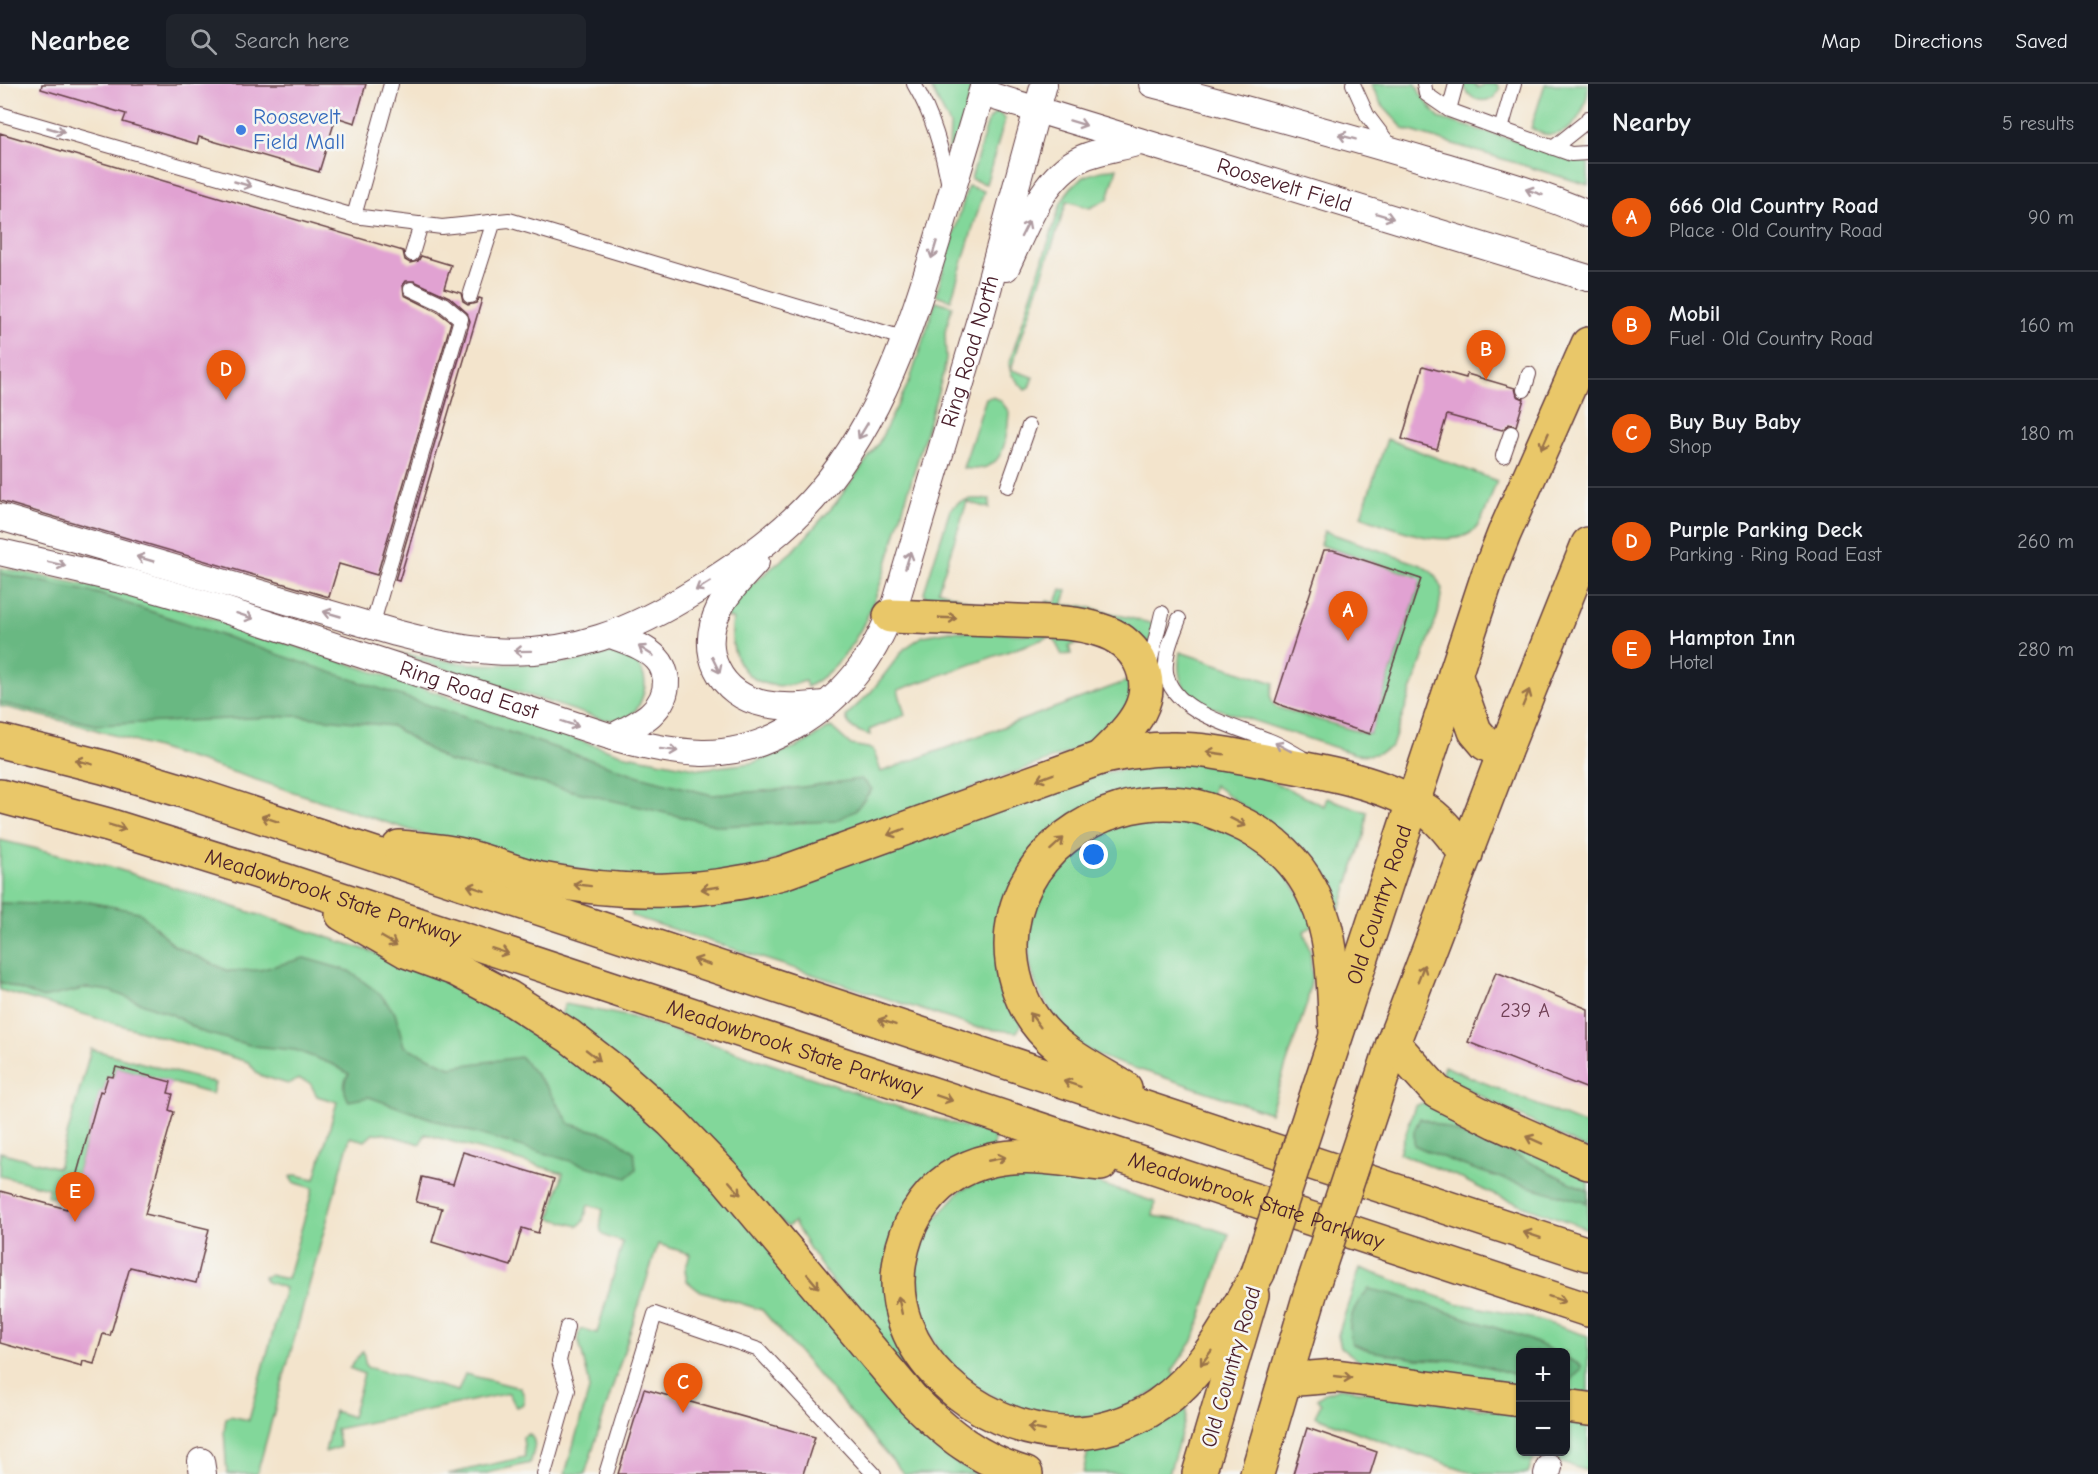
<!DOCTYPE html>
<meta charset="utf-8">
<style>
body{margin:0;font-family:"Comic Neue",sans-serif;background:#20242c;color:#f1f3f6}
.controls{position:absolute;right:18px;bottom:18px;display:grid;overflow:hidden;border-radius:9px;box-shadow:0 2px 4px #0004}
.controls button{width:54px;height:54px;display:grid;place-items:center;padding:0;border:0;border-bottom:2px solid #363941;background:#171b24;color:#f1f3f6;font:30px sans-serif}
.you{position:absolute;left:1094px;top:771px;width:21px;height:21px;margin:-15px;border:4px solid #fff;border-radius:50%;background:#1a73e8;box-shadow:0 0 0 9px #1a73e833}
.badge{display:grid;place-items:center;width:39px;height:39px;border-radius:50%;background:#ea580c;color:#fff;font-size:20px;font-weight:700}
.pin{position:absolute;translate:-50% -50px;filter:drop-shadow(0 2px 3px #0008)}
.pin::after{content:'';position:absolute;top:32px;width:21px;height:18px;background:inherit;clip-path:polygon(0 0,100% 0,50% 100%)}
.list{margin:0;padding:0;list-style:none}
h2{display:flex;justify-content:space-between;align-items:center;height:78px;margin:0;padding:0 24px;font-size:26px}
h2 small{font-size:20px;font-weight:400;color:#9ea1a6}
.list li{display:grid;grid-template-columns:39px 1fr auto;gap:18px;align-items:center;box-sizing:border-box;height:108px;padding:0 24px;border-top:2px solid #363941}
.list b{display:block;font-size:22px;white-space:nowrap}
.list p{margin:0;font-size:20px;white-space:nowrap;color:#9ea1a6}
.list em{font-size:20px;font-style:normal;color:#9ea1a6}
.icon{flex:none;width:33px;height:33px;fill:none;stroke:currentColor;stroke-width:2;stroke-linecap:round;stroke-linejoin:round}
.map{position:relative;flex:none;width:1588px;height:1390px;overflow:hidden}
header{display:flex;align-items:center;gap:36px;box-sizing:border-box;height:84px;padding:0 30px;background:#171b24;border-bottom:2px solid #363941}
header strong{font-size:28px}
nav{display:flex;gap:33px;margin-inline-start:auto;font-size:21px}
.search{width:420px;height:54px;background:#20242c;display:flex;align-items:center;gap:15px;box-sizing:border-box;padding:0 21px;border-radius:9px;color:#9ea1a6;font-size:22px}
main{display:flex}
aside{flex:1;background:#171b24}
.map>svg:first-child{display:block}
.green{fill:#82d79a;stroke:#667b62;stroke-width:1.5}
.forest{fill:#69b882;stroke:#5a6c56;stroke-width:1.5}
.building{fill:#e1a2d2}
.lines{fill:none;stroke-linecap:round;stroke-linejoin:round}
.lane-casing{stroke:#633d43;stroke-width:16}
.street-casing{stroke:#633d43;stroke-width:28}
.primary-casing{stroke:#633d43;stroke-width:36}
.highway-casing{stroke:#633d43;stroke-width:36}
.lane{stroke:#fff;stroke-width:14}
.street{stroke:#fff;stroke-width:26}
.primary{stroke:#e9c769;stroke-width:33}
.highway{stroke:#e9c769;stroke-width:33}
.primary-bridge-casing{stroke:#633d43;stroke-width:36;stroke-linecap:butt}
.primary-bridge{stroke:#e9c769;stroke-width:33}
.oneway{stroke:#ae9aa0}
.oneway2{stroke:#9a734a}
.shop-dot{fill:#3f7fe0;stroke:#f6f6f2;stroke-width:2}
.labels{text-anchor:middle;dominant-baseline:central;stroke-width:5;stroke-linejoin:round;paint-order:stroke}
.number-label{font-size:20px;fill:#704055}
.shop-label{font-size:22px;fill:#366cbe;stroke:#f6f6f2;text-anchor:start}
.street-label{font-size:22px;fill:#4a1f2b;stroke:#f6f6f2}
</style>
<header>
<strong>Nearbee</strong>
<div class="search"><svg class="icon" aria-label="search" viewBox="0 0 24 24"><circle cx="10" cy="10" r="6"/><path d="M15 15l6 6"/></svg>Search here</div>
<nav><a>Map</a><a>Directions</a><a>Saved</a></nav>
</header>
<main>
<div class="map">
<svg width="1588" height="1390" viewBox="0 0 1588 1390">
<rect width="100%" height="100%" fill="#f6f6f2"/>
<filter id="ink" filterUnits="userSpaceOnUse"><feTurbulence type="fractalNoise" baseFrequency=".0167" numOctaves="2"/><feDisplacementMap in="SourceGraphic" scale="12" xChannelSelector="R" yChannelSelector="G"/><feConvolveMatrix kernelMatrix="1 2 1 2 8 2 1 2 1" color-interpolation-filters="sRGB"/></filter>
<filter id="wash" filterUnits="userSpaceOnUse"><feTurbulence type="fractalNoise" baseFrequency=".008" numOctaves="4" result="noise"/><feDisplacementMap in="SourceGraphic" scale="24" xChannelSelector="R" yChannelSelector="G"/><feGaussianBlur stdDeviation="1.35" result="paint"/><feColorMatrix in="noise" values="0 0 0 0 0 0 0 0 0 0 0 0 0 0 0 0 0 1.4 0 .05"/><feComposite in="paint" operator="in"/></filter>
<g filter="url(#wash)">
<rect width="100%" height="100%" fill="#f3e4cc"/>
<path class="green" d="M929 0H973L948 90 950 41Z
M1371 0H1416L1421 11 1439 34 1579 75 1588 74V101L1404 45 1381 20Z
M1463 0H1475L1478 4 1485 0H1497L1500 5 1493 15C1478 19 1469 15 1463 0Z
M1545 0H1588C1588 24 1573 55 1544 50 1540 49 1535 46 1531 44Z
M995 29 1000 30 1005 35 986 100 971 95 988 37Z
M1117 84 1108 115 1090 124 1067 117 1012 282V286L1033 293 1029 304 1025 306 1011 290 1009 280 1061 119C1074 93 1090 88 1117 84Z
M968 102 984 107 951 216 936 211Z
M936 217 952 222 945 248 946 274 944 287C931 331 918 374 905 418 886 480 869 570 807 603L805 597C758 614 725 583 733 535L725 533 739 511 795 465 836 419 878 360 910 296Z
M992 313 1000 316 1009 328C1007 360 1003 391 963 384L986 314Z
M1387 355 1497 397C1491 411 1487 427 1479 440 1459 473 1388 442 1361 432Z
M971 415H990L989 424 967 418 938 506 980 521 927 518 924 508 950 426 959 418Z
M1324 447 1421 481 1434 490 1442 505 1438 530 1392 662C1379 671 1371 672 1355 670L1203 620C1181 606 1176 593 1180 568L1274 599C1271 609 1268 615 1276 623L1366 650H1370L1420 500 1416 492 1320 461Z
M0 484 115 507 214 535 621 670 700 685 752 679 799 662 831 643 851 661 873 665 881 688 1130 596 1138 599 1116 651 745 788 655 798 486 771 199 677 80 641 0 622Z
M1061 505 1067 507 1062 521 1083 522 1154 540 1148 569 1045 527 1047 517 1056 519Z
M950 547 1098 553 1101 561 1093 564 1090 555 1069 562 1071 570 1062 571 1052 552 898 606 905 631 869 646 870 651C859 648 849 645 846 633L848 630 871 608 904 565 923 552Z
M396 569C422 572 448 578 474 580 504 582 540 579 571 578 587 577 603 566 620 569 637 572 648 592 644 607 638 633 625 638 601 635Z
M1161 679H1205L1259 691 1324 722 1327 714 1367 728 1364 752 1338 830 1285 753 1214 701 1210 715 1158 709 1018 798 1024 936 1017 948 978 944 632 832 631 825 633 822 1109 688Z
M1175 730 1210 737 1277 775 1317 840 1304 847 1310 867 1312 892 1307 919 1270 1029C1232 1016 1193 1003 1154 990 1128 982 1100 975 1078 960 1063 949 1049 925 1040 909 1009 849 1043 778 1101 749 1125 737 1149 734 1175 730Z
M0 756 108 782 422 884 480 909 613 1000 751 1141 927 1353 960 1381 979 1390H904L762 1226 698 1206 687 1197 685 1186 690 1170 658 1160 585 1390H565L589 1306V1297L578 1253 580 1246 583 1245 597 1249 623 1158C596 1151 599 1150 603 1125L588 1121 584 1137 578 1142 550 1134 563 1089 425 1050 421 1060 382 1049 373 1050 365 1057 350 1053 257 1390H227L224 1347 226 1334 230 1332 249 1336 285 1204 267 1198 264 1193 269 1191 287 1195 313 1104 293 1098 290 1093 296 1091 315 1095 337 1018 317 1012 310 999 299 995 288 1000 259 991 248 978 0 906Z
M565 920 636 934 913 1028 994 1051V1067L895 1158 924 1293 917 1301C873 1249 827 1199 794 1138L787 1143 561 931Z
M91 965 215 999 212 1010 116 983 113 993 108 992 103 1008H100L69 1116 47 1112 48 1104 0 1092V1068L58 1084Z
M1444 982 1588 1042V1066L1441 992Z
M1422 1019 1440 1023 1588 1094V1145L1492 1110 1456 1092 1399 1069 1415 1022Z
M1052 1084 1155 1118 1153 1132 1193 1138 1229 1150 1193 1257 1172 1287 1178 1296 1102 1335 1024 1330 976 1303 942 1271 919 1230 914 1186 924 1147 961 1106 1000 1087Z
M1360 1184 1456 1219 1536 1235 1588 1252V1313L1566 1310V1268H1520V1304L1367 1283 1341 1263 1338 1251Z
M363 1267 366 1283 458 1307 465 1290 520 1304C524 1310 526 1314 522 1321L516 1323 509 1309 336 1345 340 1363 325 1368 334 1327 352 1333 364 1290 349 1284Z
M1340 1304 1520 1330V1368H1566V1336L1588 1339V1387L1535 1371 1528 1390H1477L1402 1365 1315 1332 1321 1320 1317 1315 1325 1309Z
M1187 1316 1186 1333 1169 1390 1083 1389 1088 1367 1068 1360Z
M529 1350C539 1358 533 1368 530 1379L483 1390H448L525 1373 523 1353Z"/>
<path class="forest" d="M0 489 96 509 639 692 712 711 788 705 861 695 872 705 855 727 835 737 720 742 447 677 392 642 297 632 96 641 0 619Z
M84 817 139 828 175 862 228 887 260 886 304 874 349 887 380 910 395 929 404 962 450 983 521 973 548 1005 570 1040 611 1051 634 1068 636 1085 627 1094 452 1042 369 1013 349 1017C344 1009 342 998 349 990L334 981 295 966 253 962 202 948 173 931 110 907 87 904 43 914 0 898V819L38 820Z
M1420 1034 1505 1066 1588 1107V1119C1529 1103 1470 1087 1414 1061V1047Z
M1369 1205 1392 1210 1521 1252 1555 1268H1520V1292L1468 1277 1417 1275 1371 1267 1352 1260C1346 1238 1353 1221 1369 1205Z
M1566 1274 1581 1281V1286L1568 1299 1566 1298Z"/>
<g id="blocks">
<path class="building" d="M42 0H366L355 39 336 33 319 88 199 53 197 60 123 38 126 30 41 5Z
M0 49 403 167 405 176 410 179 418 177 421 172 451 181 444 204 461 209 463 218 468 221 476 219 479 214 482 215 399 497 395 496 470 237 467 229 449 213 414 197H406L403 201 404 211 438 228 451 238 377 491 339 480 329 513 0 417Z
M1423 282 1466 294 1467 290 1515 304 1517 312 1524 315 1516 342 1509 340 1502 346 1447 331 1437 365 1402 355Z
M1324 466H1333L1421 495 1370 650 1283 622 1275 618Z
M1496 888 1588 925V1005L1468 958Z
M116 983 171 998 168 1009 173 1010 169 1026 174 1028 145 1130 209 1145 196 1199 130 1183 110 1252 103 1250 94 1280 83 1277 82 1282 0 1259V1107L67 1125 100 1007 103 1008 108 992 113 993Z
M463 1068 554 1095 538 1149 522 1144 511 1182 432 1158 442 1124 416 1118 422 1093 453 1100Z
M644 1305 815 1353 803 1390H618Z
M1307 1344 1377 1368 1370 1390H1293Z"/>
</g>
</g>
<g filter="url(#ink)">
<use href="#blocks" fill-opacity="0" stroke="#633d43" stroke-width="1.5"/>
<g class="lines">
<defs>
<path id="lane" d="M914 0C933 32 942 65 949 102
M1353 0 1367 31 1392 64
M1424 0 1426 10 1449 26 1501 45 1514 0
M1449 26 1456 0
M0 30 354 132 442 143 509 136 906 255
M1501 45 1571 70 1588 69
M1553 64 1587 37 1588 34
M354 132 391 0
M412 170 421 140
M470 212 494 137
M1524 306 1529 290
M1503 372 1511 349
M1008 402 1029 342
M1179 535C1173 551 1164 570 1166 588 1171 628 1237 643 1268 656 1280 660 1290 667 1301 673
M372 542 461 235 443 220 411 205
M1149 583 1162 529
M544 1390 568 1306 559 1277 567 1243
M606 1390 655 1230 759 1266 874 1390"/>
<g id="street">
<path d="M1152 0C1244 25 1337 49 1428 77 1482 93 1536 107 1588 130"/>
<path id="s1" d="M982 9 1588 194"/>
<path d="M1006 184C1024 147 1042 92 1082 74 1100 66 1121 64 1140 58"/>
<path d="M0 433 396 549C427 557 459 565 491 567 570 573 634 546 699 505 743 477 787 447 820 407 882 334 910 245 938 154 953 103 969 52 984 0"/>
<path id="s2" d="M0 468 130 498 219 524 612 653C641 661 671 668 702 669 764 670 826 631 862 582 876 563 886 540 896 518L980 235 1044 0"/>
<path d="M756 478C743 493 727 508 719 525 698 567 719 611 765 620 785 624 805 622 825 620"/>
<path d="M611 551C626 557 645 562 657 575 662 580 665 588 666 596 667 628 636 641 612 653"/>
<path d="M201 1377 203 1390"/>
<path d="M1547 1390 1549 1383"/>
</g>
<g id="primary">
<path d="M1455 590 1475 647 1486 660 1504 669"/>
<path id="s3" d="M1318 1007 1488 491 1504 450 1588 260"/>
<path d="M1372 1024 1393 959 1504 669 1588 460"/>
<path d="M1199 1390 1252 1211"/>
<path d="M1257 1390 1311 1207"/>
</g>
<g id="highway">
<path d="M890 532C933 534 976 535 1018 537 1046 538 1074 537 1100 546 1117 551 1130 561 1139 576 1161 618 1127 647 1100 674"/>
<path d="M0 657 103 683 193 710 1588 1170"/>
<path id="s4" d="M0 712 108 741 284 796 1588 1226"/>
<path d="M399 763C420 765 442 766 462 771 489 777 514 789 541 795 624 811 701 811 782 789L1100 674C1123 669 1146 665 1169 665 1202 664 1236 672 1269 678 1317 687 1380 697 1422 724 1441 735 1453 753 1466 770"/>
<path d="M342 830 406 867 455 885 508 913 569 952 619 991 672 1038 727 1095 913 1316C948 1351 978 1375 1026 1390"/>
<path d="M1393 959 1437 1008 1496 1038 1588 1079"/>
<path d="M1125 1004C1094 985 1057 968 1035 937 1019 915 1011 887 1011 861 1012 772 1097 711 1182 720 1204 722 1226 732 1246 742 1277 758 1302 783 1316 816 1335 857 1333 905 1336 949"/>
<path d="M1101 1080C1065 1076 1028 1068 992 1076 960 1083 934 1101 917 1129 908 1144 903 1159 900 1176 883 1269 977 1345 1063 1349 1095 1351 1132 1339 1158 1321 1205 1289 1230 1237 1258 1189"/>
<path d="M1285 1296 1336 1292 1520 1316"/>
<path d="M1566 1322 1588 1325"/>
</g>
</defs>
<use href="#lane" class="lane-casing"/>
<use href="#street" class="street-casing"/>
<use href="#primary" class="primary-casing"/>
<use href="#highway" class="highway-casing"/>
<use href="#lane" class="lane"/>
<use href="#street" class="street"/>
<use href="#primary" class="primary"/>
<use href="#highway" class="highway"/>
<defs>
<path id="primary-bridge" d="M1258 1189 1318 1007
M1311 1207 1372 1024"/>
</defs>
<use href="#primary-bridge" class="primary-bridge-casing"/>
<use href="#primary-bridge" class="primary-bridge"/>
</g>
<defs><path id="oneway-shaft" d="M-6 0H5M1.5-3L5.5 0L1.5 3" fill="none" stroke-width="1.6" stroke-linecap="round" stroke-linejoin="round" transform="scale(1.5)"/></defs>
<g class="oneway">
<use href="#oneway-shaft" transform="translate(1078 39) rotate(17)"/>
<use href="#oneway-shaft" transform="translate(56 46) rotate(16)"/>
<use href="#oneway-shaft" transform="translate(1347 53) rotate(-165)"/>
<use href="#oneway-shaft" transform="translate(243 100) rotate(16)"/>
<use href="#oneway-shaft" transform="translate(1534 108) rotate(-161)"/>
<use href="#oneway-shaft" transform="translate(1385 132) rotate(17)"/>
<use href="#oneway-shaft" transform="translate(1025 145) rotate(-63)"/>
<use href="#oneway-shaft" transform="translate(934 166) rotate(107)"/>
<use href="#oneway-shaft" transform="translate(863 347) rotate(121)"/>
<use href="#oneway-shaft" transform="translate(145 475) rotate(-164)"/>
<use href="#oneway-shaft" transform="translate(908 476) rotate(-73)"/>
<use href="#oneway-shaft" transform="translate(57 480) rotate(13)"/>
<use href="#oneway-shaft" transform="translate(703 502) rotate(148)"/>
<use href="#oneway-shaft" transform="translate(332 530) rotate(-164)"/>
<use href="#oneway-shaft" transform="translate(245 532) rotate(18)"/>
<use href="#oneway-shaft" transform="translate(523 567) rotate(179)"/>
<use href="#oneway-shaft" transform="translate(646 567) rotate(-147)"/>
<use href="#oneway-shaft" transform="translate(716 581) rotate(64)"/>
<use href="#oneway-shaft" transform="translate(570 640) rotate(18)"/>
<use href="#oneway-shaft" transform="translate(1283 663) rotate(-152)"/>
<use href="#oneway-shaft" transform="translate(669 666) rotate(7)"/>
</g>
<g class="oneway2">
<use href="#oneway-shaft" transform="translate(1545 357) rotate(114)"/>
<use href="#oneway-shaft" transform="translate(948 534) rotate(2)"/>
<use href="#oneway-shaft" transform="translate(1526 614) rotate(-68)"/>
<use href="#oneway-shaft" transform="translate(1215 669) rotate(-172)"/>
<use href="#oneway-shaft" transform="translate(84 678) rotate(-165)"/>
<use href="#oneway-shaft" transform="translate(1045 693) rotate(160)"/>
<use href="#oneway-shaft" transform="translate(270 735) rotate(-162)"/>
<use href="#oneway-shaft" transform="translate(1238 738) rotate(27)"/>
<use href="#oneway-shaft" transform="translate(117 743) rotate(17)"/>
<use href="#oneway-shaft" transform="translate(896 748) rotate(160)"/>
<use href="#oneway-shaft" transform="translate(1057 760) rotate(-42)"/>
<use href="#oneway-shaft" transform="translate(582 801) rotate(-173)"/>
<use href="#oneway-shaft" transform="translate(476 804) rotate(-162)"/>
<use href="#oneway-shaft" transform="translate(710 804) rotate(172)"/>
<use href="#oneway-shaft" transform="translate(389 857) rotate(30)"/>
<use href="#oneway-shaft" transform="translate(500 867) rotate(18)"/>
<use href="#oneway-shaft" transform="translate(702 878) rotate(-162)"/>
<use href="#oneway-shaft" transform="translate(1421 889) rotate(-69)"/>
<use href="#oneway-shaft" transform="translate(1035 936) rotate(-127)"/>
<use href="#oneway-shaft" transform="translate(887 938) rotate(-161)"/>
<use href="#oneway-shaft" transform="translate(593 971) rotate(38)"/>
<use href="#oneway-shaft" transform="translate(1072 1000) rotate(-162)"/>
<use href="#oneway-shaft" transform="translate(944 1014) rotate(18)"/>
<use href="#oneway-shaft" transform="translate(1534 1056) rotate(-156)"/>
<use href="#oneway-shaft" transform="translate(997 1075) rotate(-11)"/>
<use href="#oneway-shaft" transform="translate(735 1104) rotate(49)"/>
<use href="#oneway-shaft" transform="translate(1532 1151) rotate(-162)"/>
<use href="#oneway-shaft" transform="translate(813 1197) rotate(50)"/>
<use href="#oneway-shaft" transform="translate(1557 1215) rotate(18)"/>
<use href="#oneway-shaft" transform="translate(900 1221) rotate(-102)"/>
<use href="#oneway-shaft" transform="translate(1206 1274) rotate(127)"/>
<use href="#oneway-shaft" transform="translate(1343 1293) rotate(6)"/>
<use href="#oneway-shaft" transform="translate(1036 1345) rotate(-169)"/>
</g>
</g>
<circle class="shop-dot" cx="241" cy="46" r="6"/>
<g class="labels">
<g class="number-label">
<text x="1525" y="926">239 A</text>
</g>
<g class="shop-label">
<text x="253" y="33">Roosevelt<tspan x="253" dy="25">Field Mall</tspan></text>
</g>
<g class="street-label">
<text stroke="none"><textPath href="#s1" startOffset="316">Roosevelt Field</textPath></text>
<text stroke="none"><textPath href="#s2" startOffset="1254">Ring Road North</textPath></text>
<text stroke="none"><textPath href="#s2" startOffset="489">Ring Road East</textPath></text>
<text stroke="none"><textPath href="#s4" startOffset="348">Meadowbrook State Parkway</textPath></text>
<text stroke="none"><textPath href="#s3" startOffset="196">Old Country Road</textPath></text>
<text stroke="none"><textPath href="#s4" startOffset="834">Meadowbrook State Parkway</textPath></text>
<text stroke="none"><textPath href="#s4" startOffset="1320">Meadowbrook State Parkway</textPath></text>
<text transform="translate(1231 1283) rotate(-74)">Old Country Road</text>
</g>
</g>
</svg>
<div class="controls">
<button>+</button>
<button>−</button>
</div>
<div class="you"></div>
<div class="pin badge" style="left:1348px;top:557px">A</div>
<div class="pin badge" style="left:1486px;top:296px">B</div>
<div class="pin badge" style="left:683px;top:1329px">C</div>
<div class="pin badge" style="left:226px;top:316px">D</div>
<div class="pin badge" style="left:75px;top:1138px">E</div>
</div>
<aside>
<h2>Nearby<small>5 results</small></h2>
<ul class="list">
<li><span class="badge">A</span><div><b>666 Old Country Road</b><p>Place · Old Country Road</p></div><em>90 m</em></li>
<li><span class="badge">B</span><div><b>Mobil</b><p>Fuel · Old Country Road</p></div><em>160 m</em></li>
<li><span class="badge">C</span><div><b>Buy Buy Baby</b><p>Shop</p></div><em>180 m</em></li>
<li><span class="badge">D</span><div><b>Purple Parking Deck</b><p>Parking · Ring Road East</p></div><em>260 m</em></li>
<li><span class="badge">E</span><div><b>Hampton Inn</b><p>Hotel</p></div><em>280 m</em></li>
</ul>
</aside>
</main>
